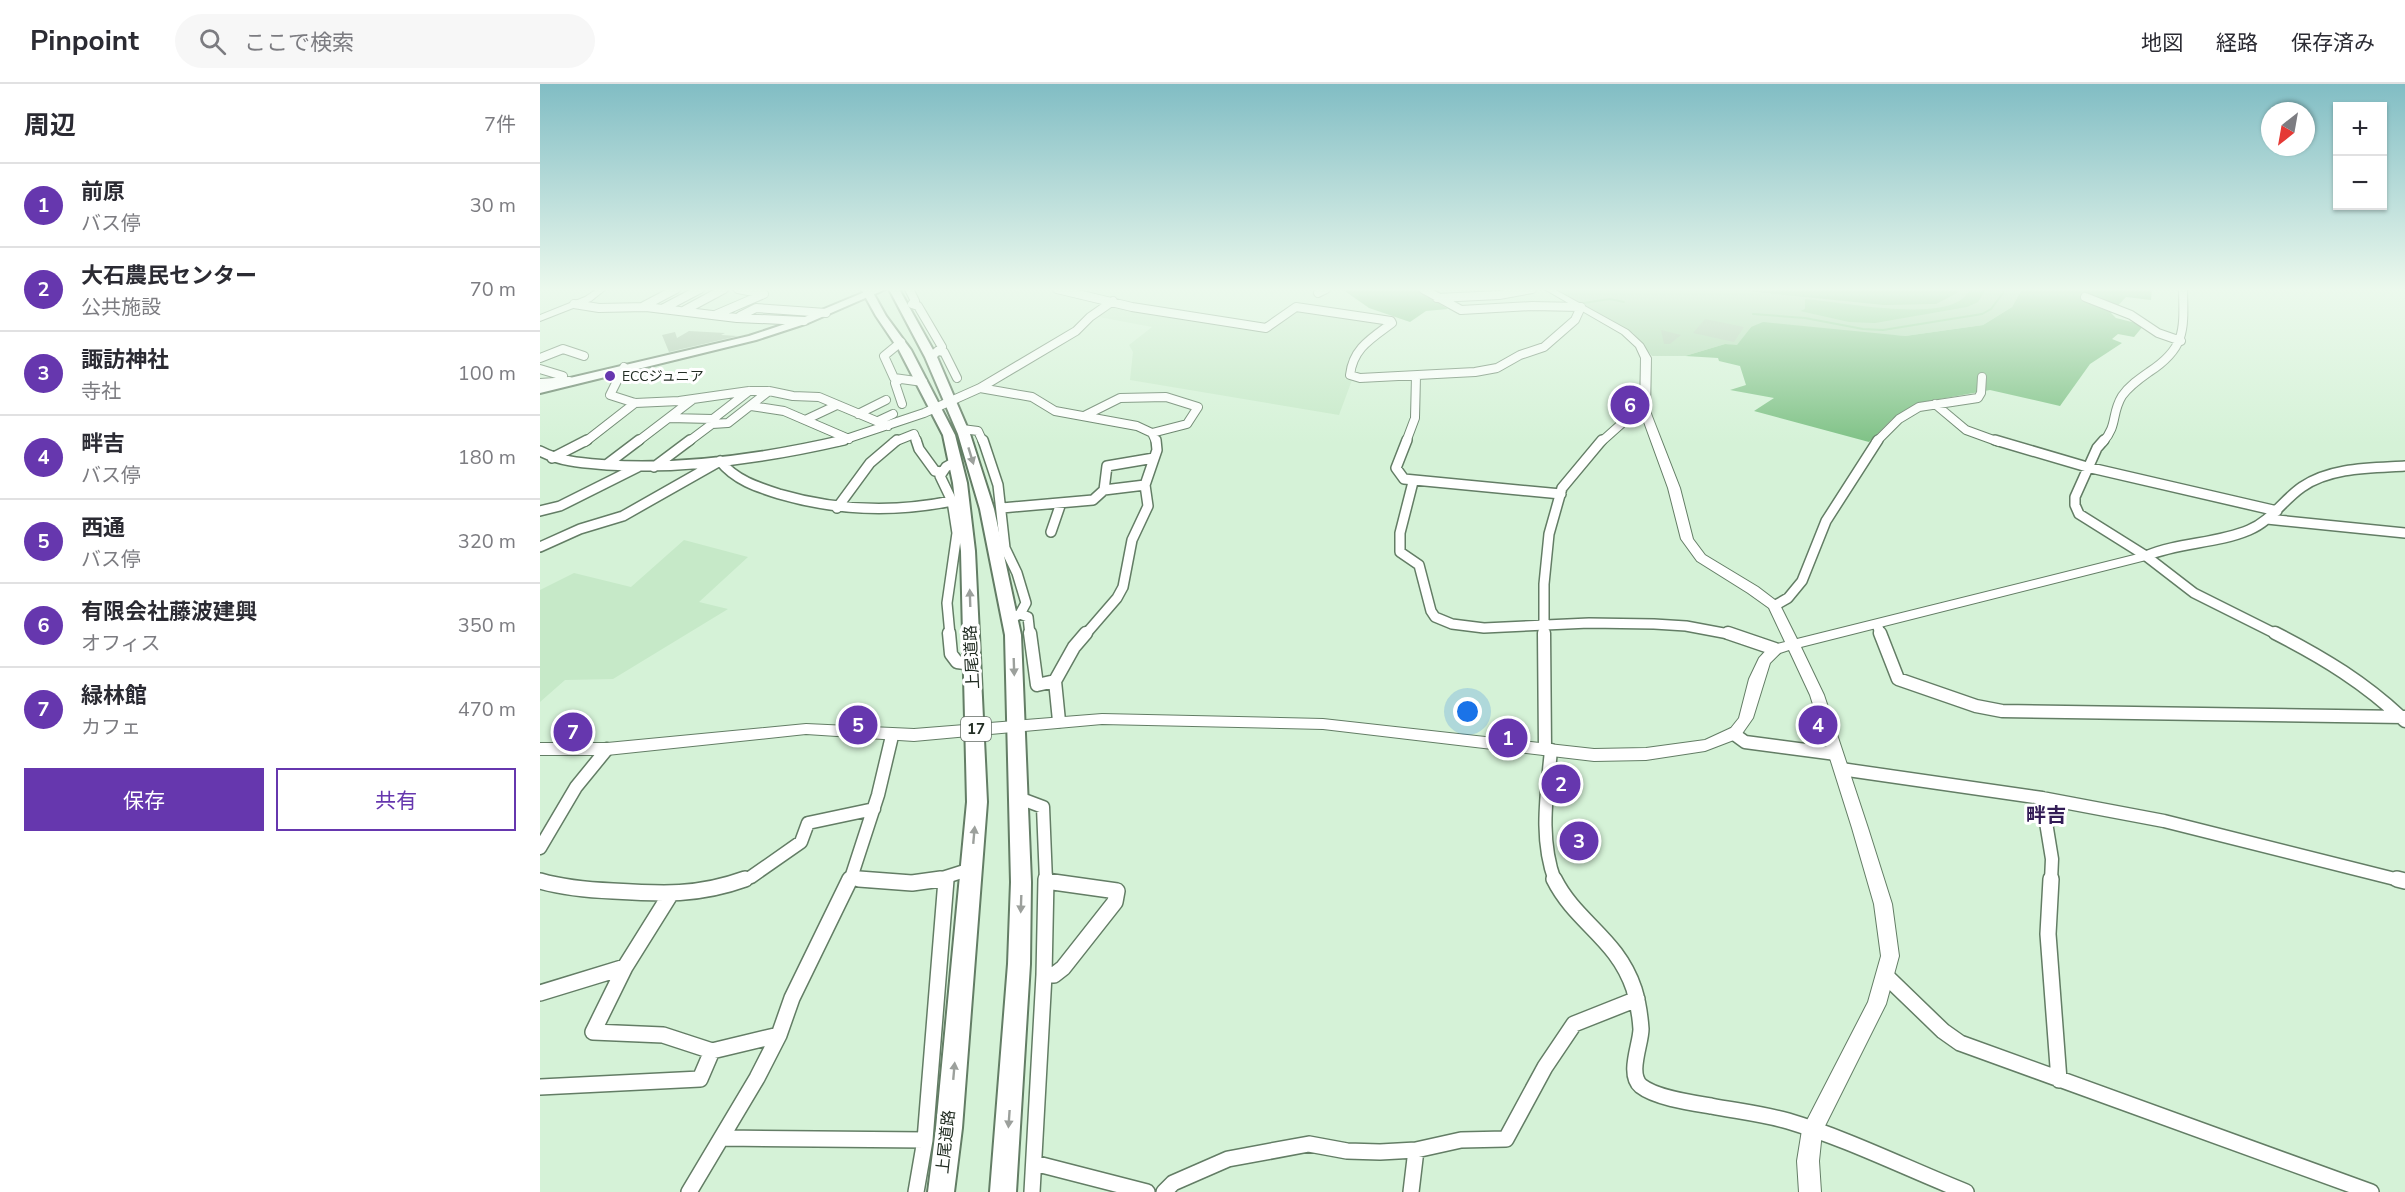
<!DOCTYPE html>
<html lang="ja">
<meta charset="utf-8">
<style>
body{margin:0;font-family:"Nunito Sans","Noto Sans JP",sans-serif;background:#f7f7f7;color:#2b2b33}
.controls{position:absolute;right:18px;top:18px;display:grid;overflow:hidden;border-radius:0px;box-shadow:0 2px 4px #0004}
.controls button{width:54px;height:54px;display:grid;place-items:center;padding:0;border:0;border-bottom:2px solid #e1e1e2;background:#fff;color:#2b2b33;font:30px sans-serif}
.compass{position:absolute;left:1721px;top:18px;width:54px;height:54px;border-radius:50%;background:#fff;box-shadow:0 2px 4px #0004;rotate:211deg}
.you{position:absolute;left:928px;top:628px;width:21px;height:21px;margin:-15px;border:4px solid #fff;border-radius:50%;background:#1a73e8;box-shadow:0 0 0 9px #1a73e833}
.badge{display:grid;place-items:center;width:39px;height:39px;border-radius:50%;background:#6637ae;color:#fff;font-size:20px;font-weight:700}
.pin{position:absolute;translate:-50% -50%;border:3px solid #fff;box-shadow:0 2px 6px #0006}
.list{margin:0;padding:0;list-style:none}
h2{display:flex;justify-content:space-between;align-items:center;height:78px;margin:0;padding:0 24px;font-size:26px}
h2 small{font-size:20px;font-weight:400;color:#7c7c81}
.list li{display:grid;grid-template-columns:39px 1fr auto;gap:18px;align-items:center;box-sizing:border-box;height:84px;padding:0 24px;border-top:2px solid #e1e1e2}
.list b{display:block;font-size:22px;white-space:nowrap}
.list p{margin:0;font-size:20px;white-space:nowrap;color:#7c7c81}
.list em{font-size:20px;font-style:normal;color:#7c7c81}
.actions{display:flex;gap:12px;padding:18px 24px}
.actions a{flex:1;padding:14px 0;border:2px solid #6637ae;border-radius:0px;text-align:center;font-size:21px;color:#6637ae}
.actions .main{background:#6637ae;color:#fff}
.icon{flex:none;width:33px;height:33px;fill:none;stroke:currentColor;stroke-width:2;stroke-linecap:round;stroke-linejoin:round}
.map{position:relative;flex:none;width:1865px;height:1108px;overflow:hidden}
header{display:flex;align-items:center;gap:36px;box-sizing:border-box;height:84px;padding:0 30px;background:#fff;border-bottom:2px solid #e1e1e2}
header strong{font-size:28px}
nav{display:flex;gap:33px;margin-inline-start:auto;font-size:21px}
.search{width:420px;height:54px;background:#f7f7f7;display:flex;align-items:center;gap:15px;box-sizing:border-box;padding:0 21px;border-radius:33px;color:#7c7c81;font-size:22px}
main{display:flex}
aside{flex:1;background:#fff}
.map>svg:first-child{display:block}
.built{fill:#c6e9c8}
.green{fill:#aad5ad}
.forest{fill:#7ec185}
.water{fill:#86ca8d}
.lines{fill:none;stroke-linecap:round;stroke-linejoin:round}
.stream{stroke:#86ca8d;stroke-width:2}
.building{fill:#aac5ab}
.minor-far3-casing{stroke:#637d65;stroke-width:10}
.minor-far2-casing{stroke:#637d65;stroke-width:12}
.minor-far1-casing{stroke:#637d65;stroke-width:15}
.minor-casing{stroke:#637d65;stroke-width:18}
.tertiary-casing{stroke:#637d65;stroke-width:2}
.primary-casing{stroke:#637d65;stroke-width:4}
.trunk-casing{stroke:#637d65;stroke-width:4}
.minor-far3{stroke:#fff;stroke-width:8}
.minor-far2{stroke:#fff;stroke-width:9}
.minor-far1{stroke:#fff;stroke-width:12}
.minor{stroke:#fff;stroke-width:15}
.tertiary{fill:#fff;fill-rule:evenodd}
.primary{fill:#fff;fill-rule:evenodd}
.trunk{fill:#fff;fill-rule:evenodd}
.oneway{fill:#9ca09c}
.poi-dot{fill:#6637ae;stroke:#fff;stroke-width:2}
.labels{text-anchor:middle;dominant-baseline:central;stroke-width:6;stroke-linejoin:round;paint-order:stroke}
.far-poi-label{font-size:14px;fill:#222d23;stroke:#fff;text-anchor:start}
.shield{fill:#fff;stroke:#646c65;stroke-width:1.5}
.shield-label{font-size:15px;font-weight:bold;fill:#222d23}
.street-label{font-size:16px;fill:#222d23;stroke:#fff}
.quarter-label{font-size:20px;font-weight:bold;fill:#321c56;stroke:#fff}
</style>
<header>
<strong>Pinpoint</strong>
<div class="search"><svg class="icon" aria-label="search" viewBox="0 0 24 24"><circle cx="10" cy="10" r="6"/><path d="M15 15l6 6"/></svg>ここで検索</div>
<nav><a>地図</a><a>経路</a><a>保存済み</a></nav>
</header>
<main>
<aside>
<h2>周辺<small>7件</small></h2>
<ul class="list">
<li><span class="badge">1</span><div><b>前原</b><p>バス停</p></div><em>30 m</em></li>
<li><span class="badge">2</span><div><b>大石農民センター</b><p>公共施設</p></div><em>70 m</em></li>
<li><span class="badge">3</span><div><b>諏訪神社</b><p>寺社</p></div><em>100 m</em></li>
<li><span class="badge">4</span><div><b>畔吉</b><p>バス停</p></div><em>180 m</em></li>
<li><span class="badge">5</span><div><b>西通</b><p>バス停</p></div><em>320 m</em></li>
<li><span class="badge">6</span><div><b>有限会社藤波建興</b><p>オフィス</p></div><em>350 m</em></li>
<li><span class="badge">7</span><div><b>緑林館</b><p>カフェ</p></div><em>470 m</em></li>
</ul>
<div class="actions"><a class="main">保存</a><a>共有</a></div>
</aside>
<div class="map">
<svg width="1865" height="1108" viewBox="0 0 1865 1108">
<rect width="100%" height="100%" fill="#d5f2d7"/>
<path class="built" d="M571 220 728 246 753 226 846 240 818 261 808 276 805 295 812 296 799 331 590 296 593 268 589 261 612 243 554 232Z
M144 456 208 473 159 518 188 525 73 595 25 596 0 618V506L34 489 91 503Z"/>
<path class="green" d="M1013 205H1482L1472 223 1443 241 1365 252 1211 243 1197 262 1185 260 1145 272H1112L1093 249Z"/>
<path class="forest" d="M802 205H875L908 225 886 227 870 238 829 224Z
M1185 205H1419L1417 209 1396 220 1344 221Z
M1482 205H1612L1611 216 1586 213 1571 229 1576 234 1604 241 1594 253 1578 250 1572 255 1582 259 1550 280 1520 322 1450 306 1378 319 1352 335 1329 358 1214 327 1234 314 1190 306 1206 301 1200 282 1179 277 1178 274 1145 272 1185 260 1197 261 1211 243 1223 238 1365 252 1443 241 1472 223Z"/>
<path class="water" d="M1430 205H1446L1438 218 1427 223 1335 239 1309 238 1260 227 1265 225V215C1301 218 1386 235 1417 218 1423 216 1427 210 1430 205Z"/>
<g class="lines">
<path class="stream" d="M1037 220 1070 215 1084 218
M1213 230 1265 234 1323 245 1343 246 1442 230 1451 225 1466 205"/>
</g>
<path class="building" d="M1165 235 1204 243 1194 258 1153 249Z
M1121 246 1141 251 1130 260H1124Z
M149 247 185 249 181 251 198 252 129 268 122 251 135 248 137 254Z
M1017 685 1029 686 1028 715 1015 714Z"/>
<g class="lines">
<defs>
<path id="minor-far3" d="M369 205 375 217 372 220 378 222 402 263 391 273
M517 205 592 223 726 244 756 223 851 237 852 239C832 254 813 264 810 291L820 294 935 288 957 284 980 271 1004 263 1035 236 1041 223 992 222 921 226 883 205
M778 209 786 205
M1545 213 1591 231 1618 249 1641 257
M897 214 959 211 992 205
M34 220 59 224 106 223 197 234 264 237
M102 223 136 205
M124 224 160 205H158
M145 226 184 205
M175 231 224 210 198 205
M200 232 216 224 286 229
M361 258 344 272 354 294 383 298
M399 267 404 268 417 294
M0 274 23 265 44 272
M84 283 70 311 95 319 139 317 209 307H229L253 312 279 313 348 342
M0 285 23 292 21 296
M359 296 355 299 362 320
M0 299 29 297
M440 304 492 313 515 327 597 342 612 349 616 358
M1395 320 1426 346 1459 358
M211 322 244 327 309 355
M318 330 346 316
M544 332 580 314 626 313 658 323 647 340 612 349
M129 334 173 335 209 307
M265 336 297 321
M338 337 353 330
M422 345 438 347 443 358
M45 358 95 319
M97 358 152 316
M148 358 172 340 188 339 229 307
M297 358 384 329 440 304 536 247 550 233 573 217
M354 358 374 350 377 358
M866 358 875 334 876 292
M1061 358 1089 333 1105 327
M1336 358 1359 335 1379 323 1438 314 1441 309 1442 293
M1563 358C1578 341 1571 330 1582 312 1589 302 1599 295 1609 288 1646 264 1644 246 1643 205"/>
<path id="minor-far2" d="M376 356 379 365 395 387 401 388
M443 356 458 401 465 464 477 489 486 519 480 530 470 535
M867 356 856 384 864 395 1021 410
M1455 356 1547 383 1737 427
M1564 356 1557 364 1535 413V421L1539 430 1606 472 1654 509 1738 551
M0 367C21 378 43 379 67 381 146 386 226 374 304 356
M12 374 47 356
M66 381 99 356
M114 383 150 356
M873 398 860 449V468L879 481 891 527 895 533 912 540 944 544 1049 539 1114 540 1146 542 1194 551
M564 406 605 401
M297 424 330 379 357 356
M462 424 553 416 564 406 567 382 614 374
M0 427 20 422 98 383
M1727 435 1865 449
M511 448 521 419
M0 463 40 445 83 432 180 377C195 396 217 403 239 410 297 427 353 429 412 417
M1606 472C1639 458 1676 460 1709 446 1731 437 1743 416 1762 403 1791 383 1832 384 1865 382
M1234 522 1248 514 1262 497 1286 437 1338 356
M480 530 488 533 490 551
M1337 541 1341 551
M410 551 407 519 417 449 412 417 400 392 406 383 415 378
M545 551 577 514 583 503 592 456 608 422 605 401 617 366 616 356
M1004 551V500L1009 450 1022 404 1062 356"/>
<path id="minor-far1" d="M409 549 411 570 417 578 432 580
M490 549 497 601 515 597
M1004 549 1005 665
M1188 549 1235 565
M1340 549 1358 595 1436 622 1462 627 1864 633
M1735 549C1784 574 1825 599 1865 637
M519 637 515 597 534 563 546 549
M1194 650 1205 658 1296 670
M1011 666C1007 710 999 754 1015 797
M1301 685 1502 714 1624 737 1863 797
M479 714 503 723 506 797
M1502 714 1512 775 1511 797
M0 764 36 703 67 665
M311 794 332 797
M201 797 211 793 261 758 268 739 334 725
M310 797 338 711 352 652
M393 797 431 785"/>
<path id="minor" d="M319 795 372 799 401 795
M1014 795C1036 839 1077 854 1094 905 1098 918 1100 931 1101 945 1101 960 1087 990 1101 1002 1116 1014 1153 1019 1171 1022 1197 1027 1223 1030 1248 1037 1308 1055 1368 1085 1426 1108
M1511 795 1508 850 1519 996
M1857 795 1865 797
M0 797C24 804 48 806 73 807 122 810 158 812 205 795
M130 811 85 883 53 948 123 951 172 967 239 951
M504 891 506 795
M1346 892 1403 947 1420 959 1831 1108
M0 909 85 883
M0 1003 160 995 172 967
M183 1054 385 1056
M494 1079 607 1108
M149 1108 217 994 239 951 252 914 310 795
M376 1108 385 1056 406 796
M492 1108 504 891H514L523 884 575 818 577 807 506 797
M624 1108 633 1099 688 1075 769 1060 807 1067 840 1068 876 1066 921 1056 966 1055 1005 983 1034 940 1097 915
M871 1108 876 1066"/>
<path id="tertiary" d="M57 205H66L51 217 0 237V231L45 213Z
M1004 205H1014L1088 246 1103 260 1111 274 1110 327 1140 404 1153 455 1165 471 1218 503 1239 519 1257 555 1606 468 1612 472 1610 475 1261 563 1284 611 1328 744 1352 820 1359 872 1346 920 1282 1048 1279 1077 1281 1108H1259L1257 1077 1262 1046 1328 918 1341 872 1334 820 1312 744 1270 611 1249 566 1240 569 1230 579 1213 634 1199 654 1165 667 1106 676 1054 677 783 645 562 640 374 657 266 650 67 671H0V659H67L266 640 374 645 562 630 783 635 1054 665 1106 664 1165 656 1191 644 1199 634 1209 595 1219 574 1230 562 1245 558 1229 524 1208 509 1157 477 1141 455 1128 404 1100 327 1101 274 1096 263 1082 250Z"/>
<path id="primary" d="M332 205H346L268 239 216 256 0 309V301L209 252 260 235Z"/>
<path id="trunk" d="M321 205H331L346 232 371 266 415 351 427 399 435 467 447 718 422 1044 414 1108H388L396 1044 427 718 421 467 413 399 403 351 359 266 336 232Z
M349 205H359L397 273 430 350 454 425 481 551 491 798 490 880 476 1108H450L468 880 471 798 465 551 440 425 418 350 385 273Z"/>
</defs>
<use href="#minor-far3" class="minor-far3-casing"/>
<use href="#minor-far2" class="minor-far2-casing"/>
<use href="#minor-far1" class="minor-far1-casing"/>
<use href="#minor" class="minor-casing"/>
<use href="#tertiary" class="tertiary-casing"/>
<use href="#primary" class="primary-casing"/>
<use href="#trunk" class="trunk-casing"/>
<use href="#minor-far3" class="minor-far3"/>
<use href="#minor-far2" class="minor-far2"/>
<use href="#minor-far1" class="minor-far1"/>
<use href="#minor" class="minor"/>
<use href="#tertiary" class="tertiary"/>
<use href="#primary" class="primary"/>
<use href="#trunk" class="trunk"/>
</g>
<defs><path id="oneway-solid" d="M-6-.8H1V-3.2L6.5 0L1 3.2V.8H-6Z" transform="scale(1.5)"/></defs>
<g class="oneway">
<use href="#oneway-solid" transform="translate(431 372) rotate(73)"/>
<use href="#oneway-solid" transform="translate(430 514) rotate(-92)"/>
<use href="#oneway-solid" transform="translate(474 583) rotate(88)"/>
<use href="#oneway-solid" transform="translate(434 751) rotate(-85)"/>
<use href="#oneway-solid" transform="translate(481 820) rotate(92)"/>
<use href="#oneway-solid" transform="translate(414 987) rotate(-85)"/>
<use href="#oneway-solid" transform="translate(469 1035) rotate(94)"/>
</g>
<linearGradient id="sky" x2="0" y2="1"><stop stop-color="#81bdc4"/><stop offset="0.57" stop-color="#ecf9ed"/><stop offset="1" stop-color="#ecf9ed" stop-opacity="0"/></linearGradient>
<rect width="1865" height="360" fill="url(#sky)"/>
<circle class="poi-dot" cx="70" cy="292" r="6"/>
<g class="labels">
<g class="far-poi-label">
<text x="82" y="292">ECCジュニア</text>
</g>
<rect class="shield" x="421" y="633" width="30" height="24" rx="4.5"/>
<g class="shield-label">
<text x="436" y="645">17</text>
</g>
<g class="street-label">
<text transform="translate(432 573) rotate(-93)">上尾道路</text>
<text transform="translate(406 1058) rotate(-84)">上尾道路</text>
</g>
<g class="quarter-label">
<text x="1506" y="731">畔吉</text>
</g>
</g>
</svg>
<div class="controls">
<button>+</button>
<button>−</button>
</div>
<svg class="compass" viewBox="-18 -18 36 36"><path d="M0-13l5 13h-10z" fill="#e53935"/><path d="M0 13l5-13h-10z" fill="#7c7c81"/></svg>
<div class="you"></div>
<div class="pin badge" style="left:968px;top:654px">1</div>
<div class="pin badge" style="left:1021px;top:700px">2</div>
<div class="pin badge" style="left:1039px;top:757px">3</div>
<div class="pin badge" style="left:1278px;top:641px">4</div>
<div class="pin badge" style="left:318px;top:641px">5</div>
<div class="pin badge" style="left:1090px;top:321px">6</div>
<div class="pin badge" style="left:33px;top:648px">7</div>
</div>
</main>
